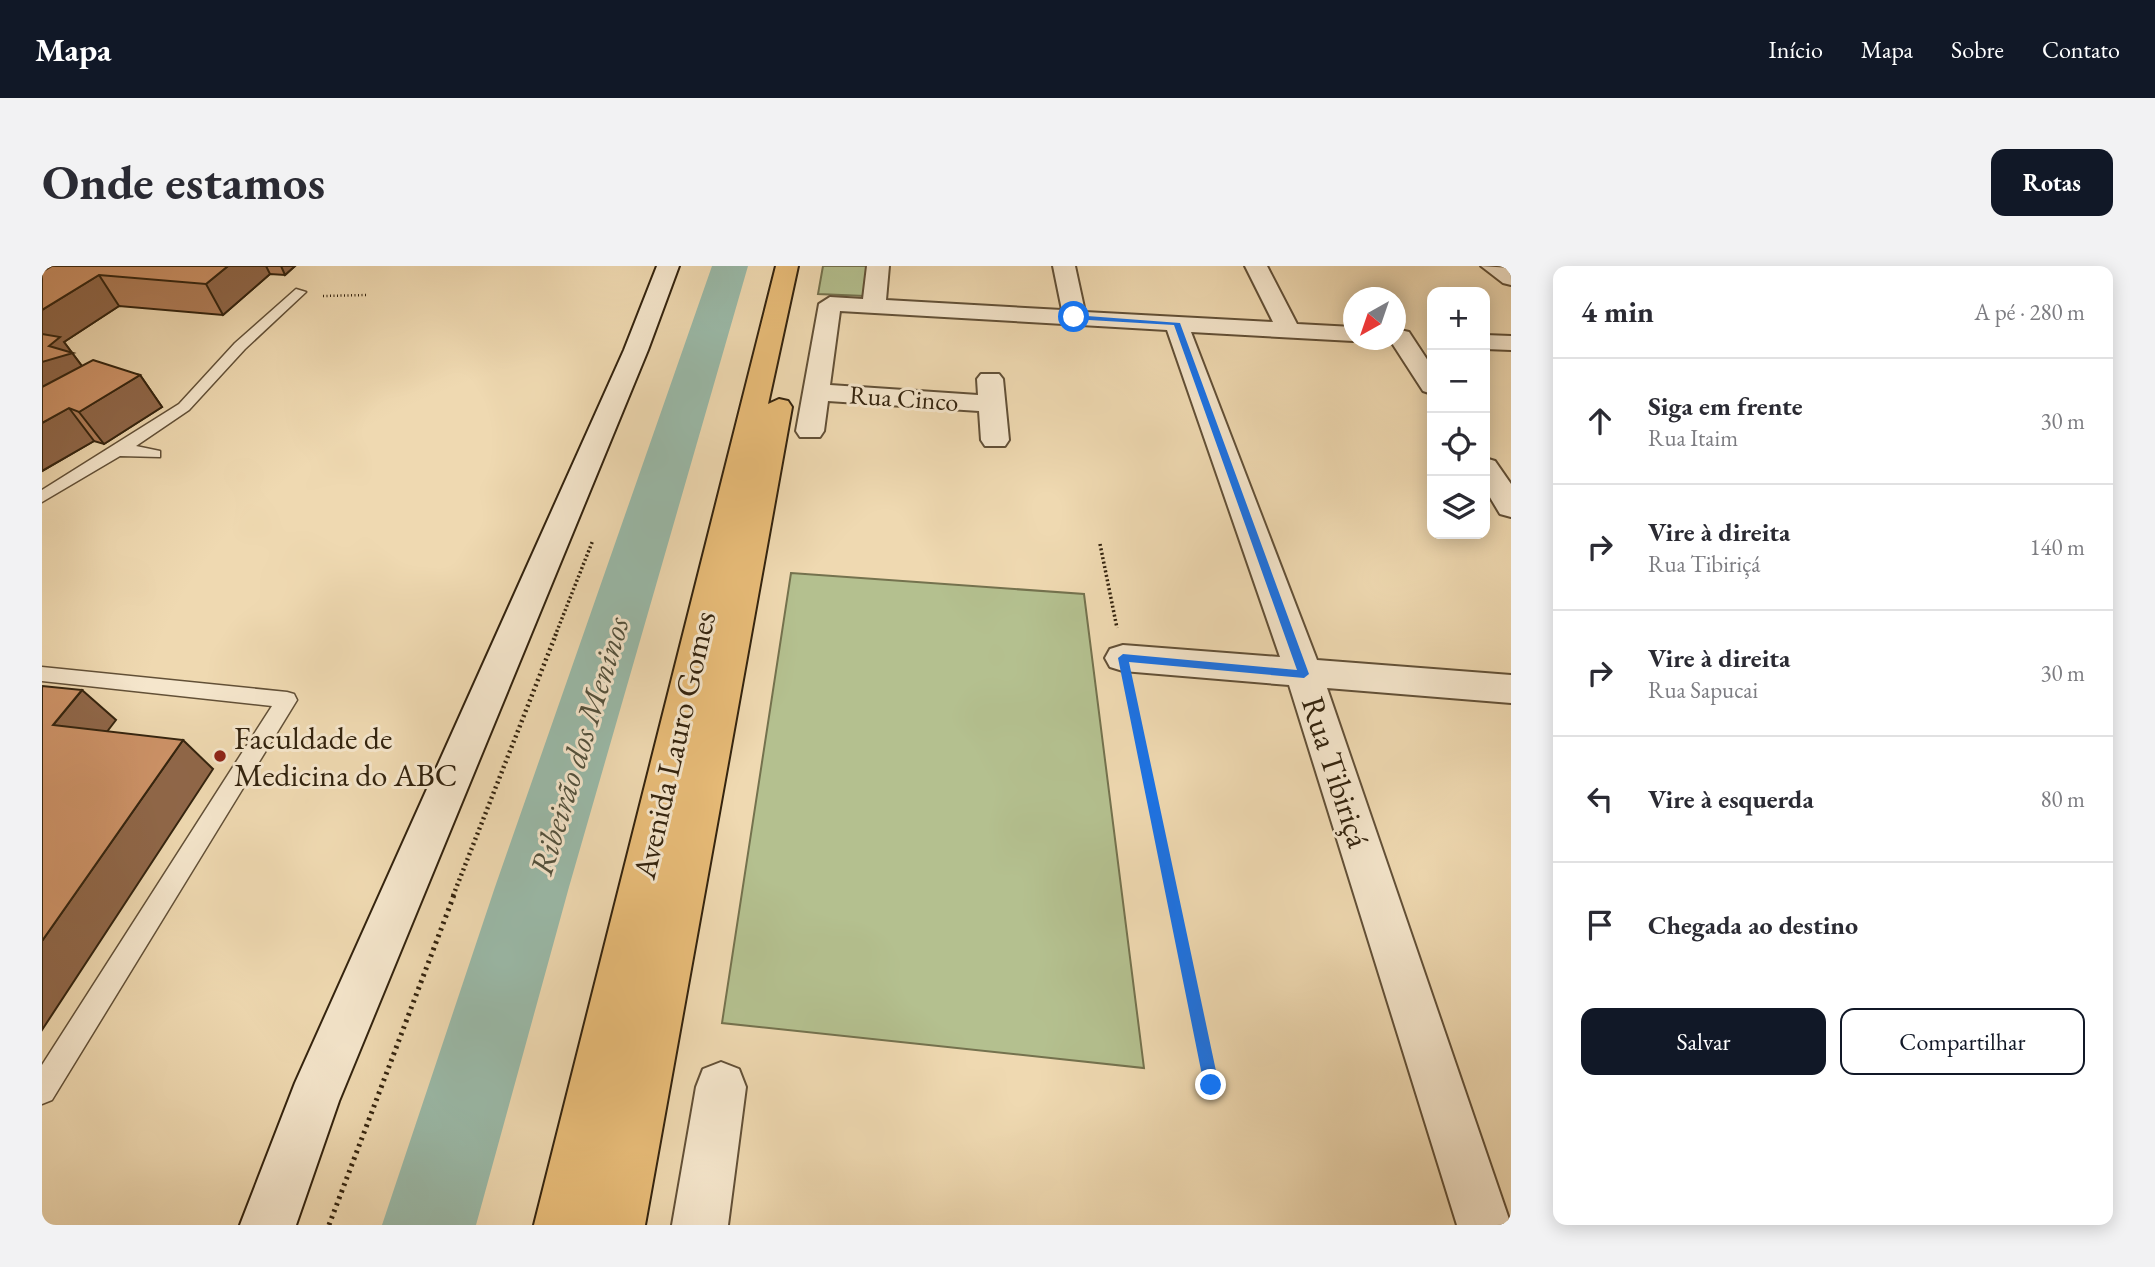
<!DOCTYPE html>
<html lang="pt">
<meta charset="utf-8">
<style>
body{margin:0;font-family:"EB Garamond",serif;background:#f2f2f3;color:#2b2b33}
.controls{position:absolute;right:21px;top:21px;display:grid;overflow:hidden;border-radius:14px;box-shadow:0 4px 18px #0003}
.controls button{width:63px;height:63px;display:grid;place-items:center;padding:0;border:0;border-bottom:2px solid #e1e1e2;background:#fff;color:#2b2b33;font:35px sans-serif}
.compass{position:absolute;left:1301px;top:21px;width:63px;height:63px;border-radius:50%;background:#fff;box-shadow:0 4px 18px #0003;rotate:220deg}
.stop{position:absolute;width:21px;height:21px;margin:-16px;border:5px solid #1a73e8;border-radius:50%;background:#fff}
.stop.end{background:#1a73e8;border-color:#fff;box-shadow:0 2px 7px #0008}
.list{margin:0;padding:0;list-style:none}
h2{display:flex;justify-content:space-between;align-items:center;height:91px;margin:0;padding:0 28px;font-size:30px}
h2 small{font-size:23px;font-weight:400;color:#7c7c81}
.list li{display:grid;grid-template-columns:46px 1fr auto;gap:21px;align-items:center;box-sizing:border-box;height:126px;padding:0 28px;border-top:2px solid #e1e1e2}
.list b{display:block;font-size:26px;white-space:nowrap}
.list p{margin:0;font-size:23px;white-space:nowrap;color:#7c7c81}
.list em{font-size:23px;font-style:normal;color:#7c7c81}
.actions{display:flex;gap:14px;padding:21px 28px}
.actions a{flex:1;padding:16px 0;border:2px solid #111827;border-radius:14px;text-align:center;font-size:24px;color:#111827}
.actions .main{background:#111827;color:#fff}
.icon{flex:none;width:38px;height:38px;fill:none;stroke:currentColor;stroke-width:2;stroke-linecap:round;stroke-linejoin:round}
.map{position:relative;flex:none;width:1469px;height:959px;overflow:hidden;border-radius:14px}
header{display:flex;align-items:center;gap:42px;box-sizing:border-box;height:98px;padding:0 35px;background:#111827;color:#fff}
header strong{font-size:33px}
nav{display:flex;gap:38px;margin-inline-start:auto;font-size:24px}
.intro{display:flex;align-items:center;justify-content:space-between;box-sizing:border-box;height:168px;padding:0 42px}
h1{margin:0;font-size:49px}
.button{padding:18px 32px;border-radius:14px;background:#111827;color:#fff;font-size:24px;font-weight:700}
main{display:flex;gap:42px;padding:0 42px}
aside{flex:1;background:#fff;border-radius:14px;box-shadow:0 4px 18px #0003}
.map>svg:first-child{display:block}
.green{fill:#b4c08f;stroke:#74724e;stroke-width:2}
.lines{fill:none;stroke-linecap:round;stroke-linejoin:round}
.river{fill:#9abaa9;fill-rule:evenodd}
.service-casing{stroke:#625037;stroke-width:3}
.minor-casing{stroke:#625037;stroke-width:4}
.secondary-casing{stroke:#33230e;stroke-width:4}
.primary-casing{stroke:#33230e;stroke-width:4}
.path-far3{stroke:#33230e;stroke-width:2.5;stroke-dasharray:1 2.5;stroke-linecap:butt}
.path-far2{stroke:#33230e;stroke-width:3.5;stroke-dasharray:2 2.5;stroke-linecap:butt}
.path-far1{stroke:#33230e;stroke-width:4.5;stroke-dasharray:2 3.5;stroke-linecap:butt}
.path{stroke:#33230e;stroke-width:5;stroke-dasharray:2.5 4.5;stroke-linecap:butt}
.service{fill:#f5e6cc;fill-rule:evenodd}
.minor{fill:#f5e6cc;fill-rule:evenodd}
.secondary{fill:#f5e6cc;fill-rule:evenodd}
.primary{fill:#e8bc78;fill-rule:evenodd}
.wall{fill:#b17e59;stroke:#33230e;stroke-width:2}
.shaded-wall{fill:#906749;stroke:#33230e;stroke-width:2}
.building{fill:#ce9368;stroke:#33230e;stroke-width:2}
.route{fill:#1a73e8}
.poi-dot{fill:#8f2418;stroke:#f5e6cc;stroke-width:2.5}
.labels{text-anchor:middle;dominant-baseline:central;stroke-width:6;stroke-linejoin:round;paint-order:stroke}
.far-street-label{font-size:26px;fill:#33230e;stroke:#f5e6cc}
.poi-label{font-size:32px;fill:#33230e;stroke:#f5e6cc;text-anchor:start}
.street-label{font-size:32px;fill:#33230e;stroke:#f5e6cc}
.water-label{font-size:33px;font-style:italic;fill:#52503c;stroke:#f5e6cc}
</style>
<header>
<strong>Mapa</strong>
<nav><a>Início</a><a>Mapa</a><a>Sobre</a><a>Contato</a></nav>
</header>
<div class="intro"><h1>Onde estamos</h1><a class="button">Rotas</a></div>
<main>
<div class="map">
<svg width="1469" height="959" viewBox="0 0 1469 959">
<rect width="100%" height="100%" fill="#efd9b1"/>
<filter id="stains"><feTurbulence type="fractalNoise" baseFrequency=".00286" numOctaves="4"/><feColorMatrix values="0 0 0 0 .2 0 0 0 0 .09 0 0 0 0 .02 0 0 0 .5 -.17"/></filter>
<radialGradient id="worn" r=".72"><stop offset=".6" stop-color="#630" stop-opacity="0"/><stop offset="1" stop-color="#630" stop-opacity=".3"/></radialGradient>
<path class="green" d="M781 0H826L823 30 776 28Z
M749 307 1042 328 1102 802 680 757Z"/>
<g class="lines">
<path class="river" d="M670 0H706L527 621 434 959H340L453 621Z"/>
<defs>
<path id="service" d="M254 23 264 26 203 83 147 144 94 180 118 185V191L78 190 0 236V224L137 138 193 77Z
M0 401 245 426 252 428 255 434 10 834 0 838V799L230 440 0 415Z"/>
<path id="minor" d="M825 0H847L844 34 1020 44 1011 0H1033L1043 46 1231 56 1203 0H1225L1255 58 1311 61V74H1318L1311 75 1149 66 1275 394 1469 409V437L1285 422 1469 959H1415L1247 419 1081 405 1068 401 1063 392 1068 383 1081 379 1238 391 1125 64 798 45 788 119 936 129 935 113 939 108H957L961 113 967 174 963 180H943L939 174 937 145 786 135 782 165 778 171H758L754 165 777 38 788 31 821 33Z
M1439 0 1469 2V19L1461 17Z
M1358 64 1367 66 1390 101V128L1381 125 1348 74H1353V65Z
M1443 69 1469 70V84L1443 83Z
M1443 192 1453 195 1469 218V251L1458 248 1443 223Z
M679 796 697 803 704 821 686 959H630L654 821 661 803Z"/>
<path id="secondary" d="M615 0H637L606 84 297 835 254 959H198L253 817 582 84Z"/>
<path id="primary" d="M734 0H756L726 138 737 133 746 135 750 141 603 959H492Z"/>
</defs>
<use href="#service" class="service-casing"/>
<use href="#minor" class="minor-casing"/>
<use href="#secondary" class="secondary-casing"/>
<use href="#primary" class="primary-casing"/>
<path class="path-far3" d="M281 30 325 29"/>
<path class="path-far2" d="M1058 278 1075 362
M513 370 551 274"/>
<path class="path-far1" d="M1087 422 1130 630
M411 630 514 368"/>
<path class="path" d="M1130 629 1169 819
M287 959 412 629"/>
<use href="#service" class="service"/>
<use href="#minor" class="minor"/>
<use href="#secondary" class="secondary"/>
<use href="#primary" class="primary"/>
</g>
<path class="wall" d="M10 0H253L243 9 228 8 181 49 77 40 22 76 40 100 98 109 120 141 62 178 52 175 0 205Z"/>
<path class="shaded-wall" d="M186 0H224L228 8 181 49 164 18Z
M239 0H253L243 9Z
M57 9 77 40 22 76 54 119 0 136V44Z
M98 109 120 141 62 178 37 146Z
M27 142 52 175 0 205V157Z
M40 424 74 454 47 489 11 459Z
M141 474 171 503 0 764V675Z"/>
<path class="building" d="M10 0H186L164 18 57 9 0 44V6Z
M0 68 18 71 7 80 31 87 0 96Z
M51 94 98 109 37 146 27 142 0 157V121Z
M0 420 40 424 11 459 141 474 0 675Z"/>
<path class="route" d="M1032 49 1138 57 1267 408 1262 412 1087 396 1177 819 1169 826 1162 819 1076 392 1081 388 1255 404 1132 59 1030 53Z"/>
<circle class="poi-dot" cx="178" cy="490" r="7"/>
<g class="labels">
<g class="far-street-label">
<text transform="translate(862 132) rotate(4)">Rua Cinco</text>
</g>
<g class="poi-label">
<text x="192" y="472">Faculdade de<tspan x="192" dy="37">Medicina do ABC</tspan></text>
</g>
<g class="street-label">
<text transform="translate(632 479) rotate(-77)">Avenida Lauro Gomes</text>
<text transform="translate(1294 506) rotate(72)">Rua Tibiriçá</text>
</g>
<g class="water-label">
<text transform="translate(537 480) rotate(-73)">Ribeirão dos Meninos</text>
</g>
</g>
<rect width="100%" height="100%" filter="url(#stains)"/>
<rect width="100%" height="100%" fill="url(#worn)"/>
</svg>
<div class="controls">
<button>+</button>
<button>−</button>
<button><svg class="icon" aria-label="locate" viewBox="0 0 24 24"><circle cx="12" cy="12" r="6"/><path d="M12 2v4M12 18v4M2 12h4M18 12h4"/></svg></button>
<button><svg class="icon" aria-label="layers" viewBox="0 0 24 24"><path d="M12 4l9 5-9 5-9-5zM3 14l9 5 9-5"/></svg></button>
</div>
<svg class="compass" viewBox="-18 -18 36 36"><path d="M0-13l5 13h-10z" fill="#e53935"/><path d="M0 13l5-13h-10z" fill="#7c7c81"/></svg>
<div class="stop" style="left:1032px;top:51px"></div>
<div class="stop end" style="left:1169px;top:819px"></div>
</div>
<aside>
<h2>4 min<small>A pé · 280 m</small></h2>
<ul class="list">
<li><svg class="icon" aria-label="ahead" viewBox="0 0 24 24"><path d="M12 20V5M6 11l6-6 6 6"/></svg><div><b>Siga em frente</b><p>Rua Itaim</p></div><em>30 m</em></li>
<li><svg class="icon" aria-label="right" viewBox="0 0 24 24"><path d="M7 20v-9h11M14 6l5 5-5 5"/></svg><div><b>Vire à direita</b><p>Rua Tibiriçá</p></div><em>140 m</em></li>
<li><svg class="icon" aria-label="right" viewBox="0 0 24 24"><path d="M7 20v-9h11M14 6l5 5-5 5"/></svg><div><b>Vire à direita</b><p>Rua Sapucai</p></div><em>30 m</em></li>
<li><svg class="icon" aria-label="left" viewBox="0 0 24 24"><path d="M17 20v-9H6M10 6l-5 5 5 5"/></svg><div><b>Vire à esquerda</b></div><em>80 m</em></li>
<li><svg class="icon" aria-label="arrive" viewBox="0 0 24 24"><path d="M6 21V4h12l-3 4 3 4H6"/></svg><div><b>Chegada ao destino</b></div></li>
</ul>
<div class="actions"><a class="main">Salvar</a><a>Compartilhar</a></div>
</aside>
</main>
